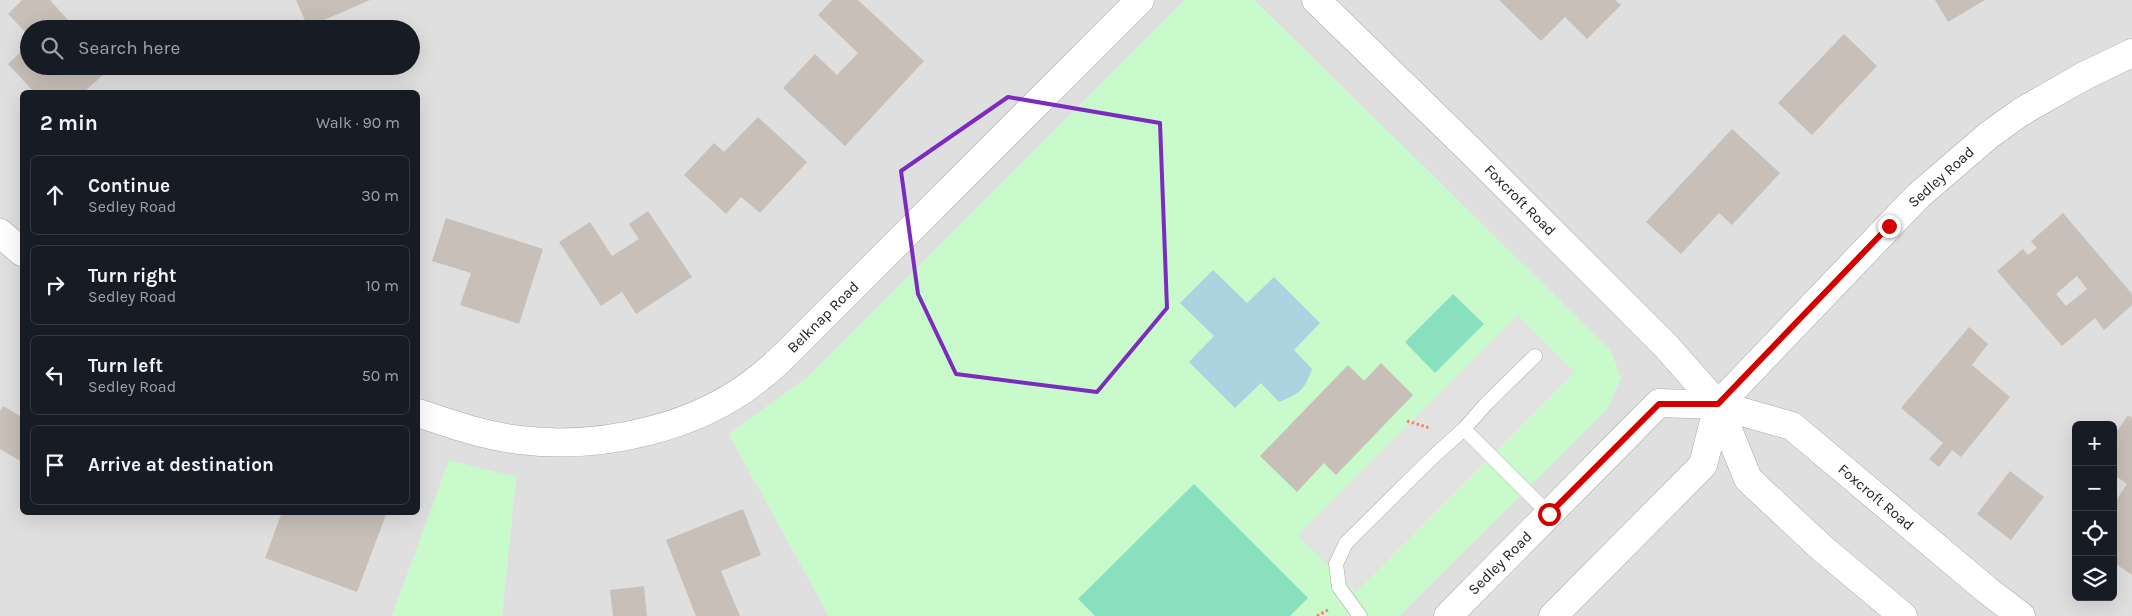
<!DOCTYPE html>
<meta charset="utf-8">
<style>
body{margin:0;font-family:Karla,sans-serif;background:#242831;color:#f1f3f6}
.controls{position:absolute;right:15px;bottom:15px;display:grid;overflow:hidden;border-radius:8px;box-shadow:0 5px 20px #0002}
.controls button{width:45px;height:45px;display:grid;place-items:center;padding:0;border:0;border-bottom:1px solid #363941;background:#171b24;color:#f1f3f6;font:25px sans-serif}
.stop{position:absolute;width:15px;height:15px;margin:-11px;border:4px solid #d40000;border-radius:50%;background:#fff}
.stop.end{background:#d40000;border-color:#fff;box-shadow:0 1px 5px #0008}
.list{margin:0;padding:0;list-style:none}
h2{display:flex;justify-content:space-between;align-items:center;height:65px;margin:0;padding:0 20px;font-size:21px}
h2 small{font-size:16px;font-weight:400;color:#9ea1a6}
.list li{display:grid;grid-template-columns:32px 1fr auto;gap:15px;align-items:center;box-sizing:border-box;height:80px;margin:0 10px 10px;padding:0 10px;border:1px solid #363941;border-radius:8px}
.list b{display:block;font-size:19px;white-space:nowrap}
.list p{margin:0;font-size:16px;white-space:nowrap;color:#9ea1a6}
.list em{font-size:16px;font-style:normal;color:#9ea1a6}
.icon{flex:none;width:28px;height:28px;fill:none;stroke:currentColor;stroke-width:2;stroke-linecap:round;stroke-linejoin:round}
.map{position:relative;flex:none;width:2132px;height:616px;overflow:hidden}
.search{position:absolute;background:#171b24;box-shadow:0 5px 20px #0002;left:20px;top:20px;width:400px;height:55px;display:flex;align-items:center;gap:12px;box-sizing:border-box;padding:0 18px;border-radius:28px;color:#9ea1a6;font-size:19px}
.panel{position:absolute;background:#171b24;box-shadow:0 5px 20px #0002;left:20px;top:90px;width:400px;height:425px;border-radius:8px}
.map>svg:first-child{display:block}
.residential{fill:#e0dfdf;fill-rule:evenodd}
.park{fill:#c8facc}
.pitch{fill:#88e0be}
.parking{fill:#e2e2e2}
.water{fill:#aad3df}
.building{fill:#c7bfb8;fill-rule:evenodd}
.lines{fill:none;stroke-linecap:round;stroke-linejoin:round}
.service-casing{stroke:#a9a9a9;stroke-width:15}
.minor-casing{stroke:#a9a9a9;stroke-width:29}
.path{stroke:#fa8072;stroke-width:3;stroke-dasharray:2.5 2.5;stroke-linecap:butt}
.service{stroke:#fff;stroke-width:14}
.minor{stroke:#fff;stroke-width:28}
.route{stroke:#d40000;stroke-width:6}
.marked{fill:none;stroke:#7b2cbf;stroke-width:4;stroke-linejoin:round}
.labels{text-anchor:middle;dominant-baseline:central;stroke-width:5;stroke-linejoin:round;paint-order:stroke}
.street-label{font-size:15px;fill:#222;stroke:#fff}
</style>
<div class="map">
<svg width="2132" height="616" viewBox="0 0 2132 616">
<rect width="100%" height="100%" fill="#f2efe9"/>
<path class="residential" d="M0 0H1185L807 378 729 434 829 616H502L516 477 449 461 392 616H0ZM29 29H411V66H29ZM22 92H418V512H22Z
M1254 0H2132V616H1399L1607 409 1621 378 1610 350ZM2076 425H2113V597H2076Z"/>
<path class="park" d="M1185 0H1254L1610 350 1621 378 1607 409 1399 616H829L729 434 807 378Z
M449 460 516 477 502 616H392Z"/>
<path class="pitch" d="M1453 294 1484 324 1435 373 1405 342Z
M1194 484 1308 598 1290 616H1095L1078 599Z"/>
<path class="parking" d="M1518 315 1575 372 1356 592 1298 535Z"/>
<path class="water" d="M1213 270 1247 303 1274 277 1320 323 1294 350 1312 369C1304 390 1301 393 1279 402L1261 383 1235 408 1189 362 1214 336 1180 303Z"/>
<path class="building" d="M22 0H50L76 29H29V36L8 14Z
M296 0H370L308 27Z
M832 0H858L924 61 845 146 783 88 815 54 837 75 858 53 818 15Z
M1499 0H1615L1621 5 1587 39 1565 17 1541 41Z
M1935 0H1985L1948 22Z
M1844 34 1877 66 1812 135 1778 103Z
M29 44V66H113L84 92H34L8 64Z
M758 117 807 162 760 213 741 197 726 214 684 175 714 143 724 152Z
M1732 129 1780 173 1732 225 1719 213 1681 254 1646 222Z
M648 211 692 277 636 314 622 292 601 306 559 242 590 222 612 256 639 239 629 224Z
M2063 213 2132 294V305L2104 330 2095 318 2062 346 1997 271 2023 249 2028 255 2037 248 2031 241ZM2077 276 2087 289 2066 306 2056 294Z
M446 218 543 249 519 324 460 305 471 273 432 261Z
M1969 327 1988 344 1972 365 2010 397 1961 457 1952 450 1939 467 1929 459 1943 443 1901 408Z
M1381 363 1413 395 1336 475 1324 463 1297 492 1260 456 1348 365 1364 381Z
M3 406 22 417V462L0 449V411Z
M2128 415 2132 418V575L2116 564 2113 569V505L2127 484 2113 474V437Z
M2010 471 2044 497 2011 540 1977 514Z
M743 509 761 555 721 571 740 616H696L666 540Z
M282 512H387L357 592 265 558Z
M644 586 647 616H613L610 590Z"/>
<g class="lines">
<defs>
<path id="service" d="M1535 356 1486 404 1464 429 1549 514
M1360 616 1339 587 1336 564 1346 543 1434 456 1464 429"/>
<path id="minor" d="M1316 0 1472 152 1666 346 1718 405 1748 479 1823 549 1903 616
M0 233 22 252
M418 413C451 424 484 436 520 440 602 450 701 428 765 373 780 361 793 347 806 334L1140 0
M1448 616 1659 403 1718 405 1792 426 1987 590 2021 616
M1553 616 1703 465 1718 405 1918 196 1989 135 2021 112 2084 76 2132 53"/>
</defs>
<use href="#service" class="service-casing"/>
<use href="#minor" class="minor-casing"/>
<path class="path" d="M1407 421 1430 428
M1317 616 1328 610"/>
<use href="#service" class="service"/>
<use href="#minor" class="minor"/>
</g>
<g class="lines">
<path class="route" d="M1549 514 1659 404H1718L1889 226"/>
</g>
<path class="marked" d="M1008 97 1160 123 1167 308 1097 392 956 374 918 294 901 171Z"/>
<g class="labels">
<g class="street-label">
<text transform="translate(1941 177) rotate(-42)">Sedley Road</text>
<text transform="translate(1520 200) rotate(45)">Foxcroft Road</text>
<text transform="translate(823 317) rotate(-45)">Belknap Road</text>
<text transform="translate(1876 497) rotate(40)">Foxcroft Road</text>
<text transform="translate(1500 563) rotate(-45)">Sedley Road</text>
</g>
</g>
</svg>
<div class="controls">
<button>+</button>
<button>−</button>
<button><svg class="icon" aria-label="locate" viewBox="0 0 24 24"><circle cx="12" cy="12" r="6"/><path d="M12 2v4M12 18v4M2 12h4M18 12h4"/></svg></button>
<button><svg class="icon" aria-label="layers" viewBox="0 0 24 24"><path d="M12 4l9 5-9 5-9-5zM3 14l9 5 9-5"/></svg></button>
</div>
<div class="stop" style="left:1549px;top:514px"></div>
<div class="stop end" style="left:1889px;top:226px"></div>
<div class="search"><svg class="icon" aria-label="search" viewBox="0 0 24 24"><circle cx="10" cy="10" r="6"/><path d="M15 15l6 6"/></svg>Search here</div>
<section class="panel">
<h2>2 min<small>Walk · 90 m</small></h2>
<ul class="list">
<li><svg class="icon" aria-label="ahead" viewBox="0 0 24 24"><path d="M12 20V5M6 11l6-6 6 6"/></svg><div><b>Continue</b><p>Sedley Road</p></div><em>30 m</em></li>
<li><svg class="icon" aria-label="right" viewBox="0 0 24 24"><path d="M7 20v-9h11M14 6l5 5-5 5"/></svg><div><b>Turn right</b><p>Sedley Road</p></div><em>10 m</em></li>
<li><svg class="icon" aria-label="left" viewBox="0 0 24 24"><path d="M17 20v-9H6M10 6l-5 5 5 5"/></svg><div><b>Turn left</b><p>Sedley Road</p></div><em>50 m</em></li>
<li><svg class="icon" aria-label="arrive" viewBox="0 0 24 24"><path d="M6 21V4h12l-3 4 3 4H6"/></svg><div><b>Arrive at destination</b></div></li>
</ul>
</section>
</div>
